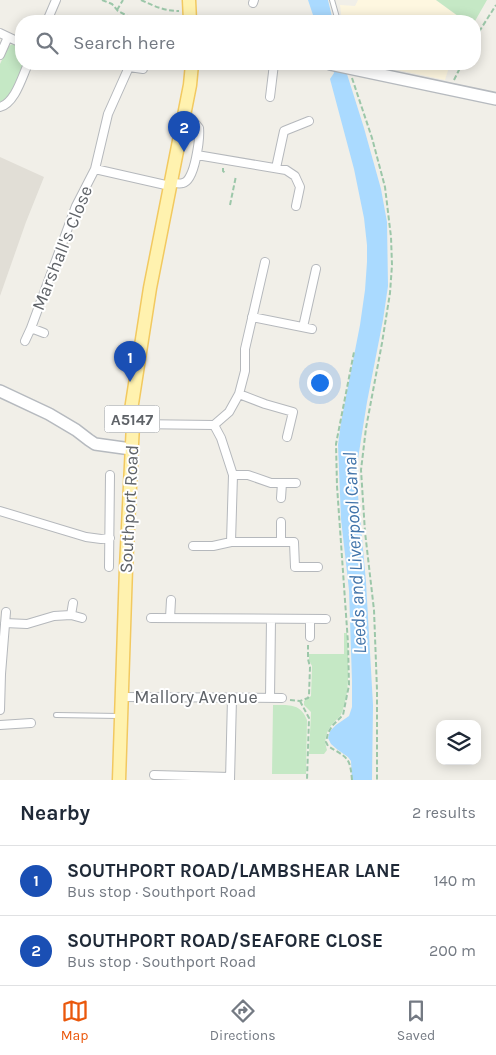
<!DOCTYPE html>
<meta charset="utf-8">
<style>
body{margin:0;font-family:Karla,sans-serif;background:#f2f2f3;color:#1f2937}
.controls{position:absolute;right:15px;bottom:15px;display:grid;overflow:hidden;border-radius:10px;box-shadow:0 2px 12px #0003}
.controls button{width:45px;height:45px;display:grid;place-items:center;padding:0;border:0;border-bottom:1px solid #e0e1e3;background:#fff;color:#1f2937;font:25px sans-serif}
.you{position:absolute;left:319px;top:382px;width:18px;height:18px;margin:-12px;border:4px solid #fff;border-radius:50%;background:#1a73e8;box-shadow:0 0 0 8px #1a73e833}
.badge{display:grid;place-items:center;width:32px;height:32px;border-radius:50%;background:#ea580c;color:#fff;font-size:16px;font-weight:700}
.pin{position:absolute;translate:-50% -41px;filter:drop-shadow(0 1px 2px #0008)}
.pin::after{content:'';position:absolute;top:26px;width:18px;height:15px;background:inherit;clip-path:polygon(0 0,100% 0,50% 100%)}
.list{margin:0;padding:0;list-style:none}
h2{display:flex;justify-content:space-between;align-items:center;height:65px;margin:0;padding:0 20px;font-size:21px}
h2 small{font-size:16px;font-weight:400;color:#747a83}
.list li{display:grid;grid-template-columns:32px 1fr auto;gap:15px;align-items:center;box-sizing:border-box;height:70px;padding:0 20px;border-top:1px solid #e0e1e3}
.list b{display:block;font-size:19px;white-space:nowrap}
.list p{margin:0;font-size:16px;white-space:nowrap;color:#747a83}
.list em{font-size:16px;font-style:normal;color:#747a83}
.icon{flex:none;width:28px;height:28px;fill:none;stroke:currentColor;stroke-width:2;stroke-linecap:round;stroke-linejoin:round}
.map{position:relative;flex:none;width:496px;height:780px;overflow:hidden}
.search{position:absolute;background:#fff;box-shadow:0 2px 12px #0003;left:15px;right:15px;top:15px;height:55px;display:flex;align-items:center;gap:12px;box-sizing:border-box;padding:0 18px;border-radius:20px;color:#747a83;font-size:19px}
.sheet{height:205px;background:#fff}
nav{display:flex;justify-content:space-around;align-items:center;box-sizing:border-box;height:70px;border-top:1px solid #e0e1e3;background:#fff;font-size:14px;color:#747a83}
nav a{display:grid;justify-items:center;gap:2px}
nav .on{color:#ea580c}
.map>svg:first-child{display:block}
.commercial{fill:#fef7e0}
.education{fill:#e1ded6}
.green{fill:#c5e8c5}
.water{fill:#aadaff}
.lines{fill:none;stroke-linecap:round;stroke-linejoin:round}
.lane-casing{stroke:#b5b8bc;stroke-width:6}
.street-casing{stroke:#b5b8bc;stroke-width:10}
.secondary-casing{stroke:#b6babf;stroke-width:14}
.primary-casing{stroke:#f2c960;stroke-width:15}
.path{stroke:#9cc7a9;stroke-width:2;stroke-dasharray:5 2.5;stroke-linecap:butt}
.lane{stroke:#fff;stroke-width:4}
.street{stroke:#fff;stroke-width:8}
.secondary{stroke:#fff;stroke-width:11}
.primary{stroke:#fff2af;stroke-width:12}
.labels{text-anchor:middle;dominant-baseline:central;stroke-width:4;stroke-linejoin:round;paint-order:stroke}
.shield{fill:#fff;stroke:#8f9295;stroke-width:1}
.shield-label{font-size:16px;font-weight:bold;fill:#5f6368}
.street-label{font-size:18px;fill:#5f6368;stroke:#fff}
.water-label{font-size:19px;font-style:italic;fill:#4174aa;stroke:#fff}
</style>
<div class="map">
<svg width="496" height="780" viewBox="0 0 496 780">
<rect width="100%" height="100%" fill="#f1efe8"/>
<path class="commercial" d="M358 0H436L458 16 455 21H342L340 5 355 6Z
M369 64H450L445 80Z"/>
<path class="education" d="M0 157 44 177 26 222 0 296Z"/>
<path class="green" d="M436 0H487L475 21H455L458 16Z
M12 44 21 48V64H24C19 75 12 100 0 102V64L8 47Z
M344 633H347C348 657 351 690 342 712 341 716 338 718 335 721 327 730 323 738 327 750L324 754H309L311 712 304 705V701L311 696 312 666 309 660V654H344Z
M273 705C288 705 301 703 307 720L306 774H272Z"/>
<path class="water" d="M308 0H328L333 21H315Z
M332 64 347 74 364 128 381 189 387 222 388 286 383 320 367 402 357 465 358 495 366 582 373 705 372 780H352L351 761 348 757 338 750 331 744 328 738 330 731 336 725 349 716 352 707V681L349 590 341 519 338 445 341 422 360 325 365 290 367 262V245L364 218 354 169 330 79 334 73Z"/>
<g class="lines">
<defs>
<path id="lane" d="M332 0 338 21
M56 715 119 716"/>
<path id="street" d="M253 3 254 0
M47 21 56 0
M0 33 21 43
M0 55 8 37
M125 64 129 67 143 69
M270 97 274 64
M0 107C15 103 22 77 28 64
M197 155 286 170 295 176 300 187 296 206
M276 168 284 131 309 121
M95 169 170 186
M171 182C174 183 180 184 183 183 195 181 200 138 199 128L195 123 183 121
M252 317 312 329
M303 327 316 269
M31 328 76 206 95 169 108 114 129 67
M25 341 31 328 44 333
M239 394 265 404 293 412 287 437
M133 424 214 425 229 412 239 394 245 371V349L265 262
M214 425 221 438 233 475 231 542
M233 475H248L271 483H296
M281 498 282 483
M0 511 86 537 101 539 110 538
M281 542V522
M193 546H213L231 542H294L295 567H318
M109 567 110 475
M73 603 71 615 82 618
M151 618 326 619
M170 618 171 600
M5 623 27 624 54 616 71 615
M310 637V619
M122 697 282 698
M270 698 271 619
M0 710 1 674 6 612
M0 725 31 723
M154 775 230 777
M230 780 232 698"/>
<path id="secondary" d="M330 64 496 99
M0 391 49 414 76 430 89 440 95 444 131 449"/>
<path id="primary" d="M189 0 190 21
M119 780 126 568 133 424 131 410 150 288 190 85 192 64"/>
</defs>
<use href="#lane" class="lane-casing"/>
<use href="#street" class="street-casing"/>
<use href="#secondary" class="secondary-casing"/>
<use href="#primary" class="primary-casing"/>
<path class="path" d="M102 0 112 4 118 11 137 21
M141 0C154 6 164 11 179 11
M117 10 123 0
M475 38 496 5
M352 78 372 138 385 187 391 237 392 265 390 293 382 343 366 428 361 470 365 532 374 610 377 690V780
M454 80 462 64
M223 168V171L226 174
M230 205 236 176
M290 700 300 701 308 698 309 695 310 667 308 659V645
M300 701 309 718 307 780
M352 780C350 756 347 758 328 746L326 742 328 733 332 726 343 715 349 685 348 643 337 486 336 444 354 352"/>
<use href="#lane" class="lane"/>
<use href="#street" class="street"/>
<use href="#secondary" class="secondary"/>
<use href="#primary" class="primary"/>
</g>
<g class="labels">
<rect class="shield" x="104.5" y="405.5" width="55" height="27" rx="4"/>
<g class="shield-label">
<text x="132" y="419">A5147</text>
</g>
<g class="street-label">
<text transform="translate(62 248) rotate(-68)">Marshall's Close</text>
<text transform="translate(129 509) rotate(-87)">Southport Road</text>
<text x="196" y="697">Mallory Avenue</text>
</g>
<g class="water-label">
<text transform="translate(355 553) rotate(-93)">Leeds and Liverpool Canal</text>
</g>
</g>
</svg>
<div class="controls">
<button><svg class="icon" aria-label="layers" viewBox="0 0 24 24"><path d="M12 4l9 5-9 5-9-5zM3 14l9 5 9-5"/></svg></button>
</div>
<div class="you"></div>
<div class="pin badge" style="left:130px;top:382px;background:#1a4fb4">1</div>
<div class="pin badge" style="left:184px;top:152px;background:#1a4fb4">2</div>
<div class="search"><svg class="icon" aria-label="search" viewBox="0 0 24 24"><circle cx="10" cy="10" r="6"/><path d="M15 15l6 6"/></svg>Search here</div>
</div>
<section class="sheet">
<h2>Nearby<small>2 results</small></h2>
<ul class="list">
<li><span class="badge" style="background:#1a4fb4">1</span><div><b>SOUTHPORT ROAD/LAMBSHEAR LANE</b><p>Bus stop · Southport Road</p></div><em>140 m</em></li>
<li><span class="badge" style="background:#1a4fb4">2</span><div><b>SOUTHPORT ROAD/SEAFORE CLOSE</b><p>Bus stop · Southport Road</p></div><em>200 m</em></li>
</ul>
</section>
<nav>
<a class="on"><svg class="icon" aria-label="map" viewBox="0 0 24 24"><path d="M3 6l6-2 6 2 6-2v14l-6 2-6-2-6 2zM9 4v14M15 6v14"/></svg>Map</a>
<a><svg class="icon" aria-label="directions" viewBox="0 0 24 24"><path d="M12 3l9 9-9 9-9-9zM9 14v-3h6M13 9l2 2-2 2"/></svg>Directions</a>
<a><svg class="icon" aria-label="saved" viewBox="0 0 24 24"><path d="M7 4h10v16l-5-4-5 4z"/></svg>Saved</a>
</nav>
